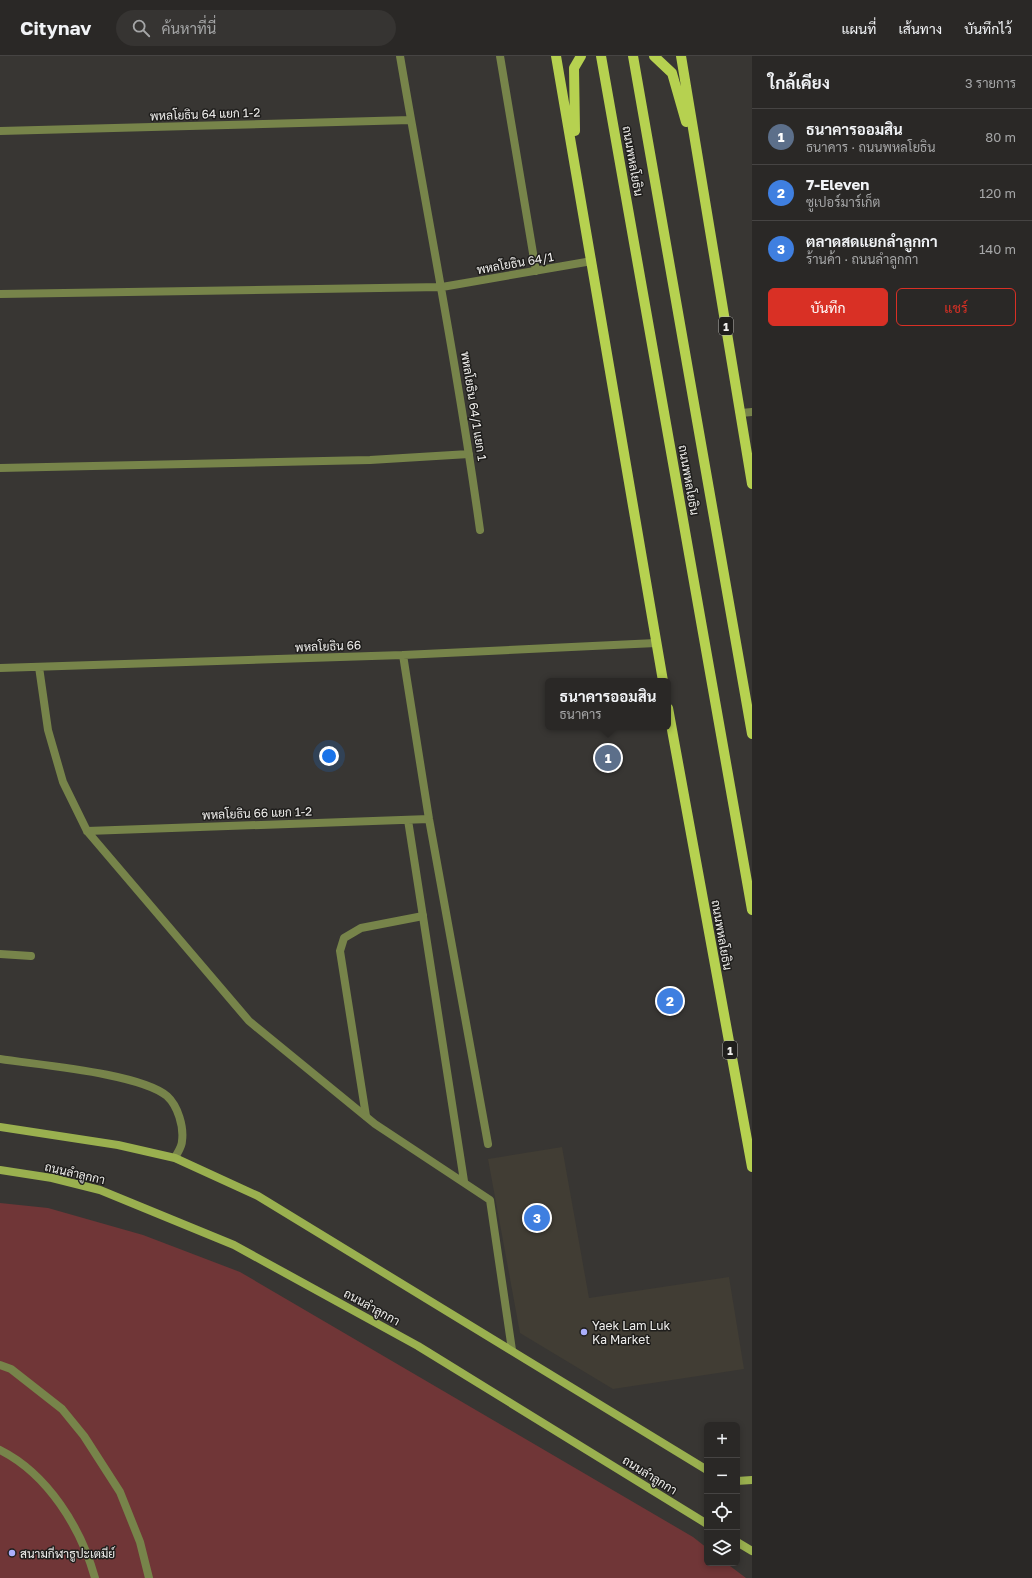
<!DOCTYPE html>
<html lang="th">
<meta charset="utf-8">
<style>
body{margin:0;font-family:"Golos Text",Sarabun,sans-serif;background:#363432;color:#f1f3f6}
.controls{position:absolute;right:12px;bottom:12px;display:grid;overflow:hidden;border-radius:6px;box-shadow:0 2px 6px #0003}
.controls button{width:36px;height:36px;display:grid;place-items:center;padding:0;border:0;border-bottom:1px solid #464443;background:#2a2826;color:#f1f3f6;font:20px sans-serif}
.you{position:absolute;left:329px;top:700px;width:14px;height:14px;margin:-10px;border:3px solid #fff;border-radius:50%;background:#1a73e8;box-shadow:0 0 0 6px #1a73e833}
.badge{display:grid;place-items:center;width:26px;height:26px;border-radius:50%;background:#d93025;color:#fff;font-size:13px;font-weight:700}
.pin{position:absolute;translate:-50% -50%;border:2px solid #fff;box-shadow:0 1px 4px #0006}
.popup{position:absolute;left:545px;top:622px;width:126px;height:52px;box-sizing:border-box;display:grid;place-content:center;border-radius:6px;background:#2a2826;filter:drop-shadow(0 1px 3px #0005);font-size:13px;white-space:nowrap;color:#a5a6a7}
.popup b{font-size:15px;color:#f1f3f6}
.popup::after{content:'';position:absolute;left:50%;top:100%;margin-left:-8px;border:8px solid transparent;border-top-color:#2a2826}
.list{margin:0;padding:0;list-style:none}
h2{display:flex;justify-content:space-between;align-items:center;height:52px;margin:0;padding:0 16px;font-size:17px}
h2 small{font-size:13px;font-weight:400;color:#a5a6a7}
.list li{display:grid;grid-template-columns:26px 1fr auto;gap:12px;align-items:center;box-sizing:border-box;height:56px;padding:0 16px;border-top:1px solid #464443}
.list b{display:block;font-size:15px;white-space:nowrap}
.list p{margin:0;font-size:13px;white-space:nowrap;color:#a5a6a7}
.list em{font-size:13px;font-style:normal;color:#a5a6a7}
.actions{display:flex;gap:8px;padding:12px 16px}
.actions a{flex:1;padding:9px 0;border:1px solid #d93025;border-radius:6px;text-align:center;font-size:14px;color:#d93025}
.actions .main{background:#d93025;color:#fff}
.icon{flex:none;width:22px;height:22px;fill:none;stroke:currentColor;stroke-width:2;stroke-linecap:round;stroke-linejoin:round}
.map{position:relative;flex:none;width:752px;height:1522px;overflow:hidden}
header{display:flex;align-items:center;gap:24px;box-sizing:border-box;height:56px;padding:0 20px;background:#2a2826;border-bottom:1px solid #464443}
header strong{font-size:19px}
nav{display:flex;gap:22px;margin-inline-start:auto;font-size:14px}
.search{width:280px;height:36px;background:#363432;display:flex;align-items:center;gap:10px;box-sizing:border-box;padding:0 14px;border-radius:22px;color:#a5a6a7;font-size:15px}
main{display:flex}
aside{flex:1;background:#2a2826}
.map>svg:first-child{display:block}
.built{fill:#413d34}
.garden{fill:#703637}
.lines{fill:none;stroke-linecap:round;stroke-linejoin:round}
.service{stroke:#77844a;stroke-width:8}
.minor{stroke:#77844a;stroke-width:8}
.secondary{stroke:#9ab04f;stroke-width:8}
.primary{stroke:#b6d150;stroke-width:10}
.poi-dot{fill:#abaffb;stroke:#1f1e1c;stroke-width:1.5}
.labels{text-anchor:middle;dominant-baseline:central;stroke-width:3;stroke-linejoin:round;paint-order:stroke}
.shield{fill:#1f1e1c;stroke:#b1b0ae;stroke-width:1}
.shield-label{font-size:11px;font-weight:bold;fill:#f0efed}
.street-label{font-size:12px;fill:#f0efed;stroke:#1f1e1c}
.poi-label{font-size:12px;fill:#f0efed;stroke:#1f1e1c;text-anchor:start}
</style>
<header>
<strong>Citynav</strong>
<div class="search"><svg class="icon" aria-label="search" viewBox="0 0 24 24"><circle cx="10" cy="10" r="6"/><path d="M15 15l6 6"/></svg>ค้นหาที่นี่</div>
<nav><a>แผนที่</a><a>เส้นทาง</a><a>บันทึกไว้</a></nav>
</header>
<main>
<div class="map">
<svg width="752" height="1522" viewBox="0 0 752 1522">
<rect width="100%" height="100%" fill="#383633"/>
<path class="built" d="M562 1091 589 1242 729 1221 744 1313 613 1333 520 1277 488 1103Z"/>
<path class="garden" d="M0 1147 48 1152 143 1179 240 1216 693 1481 707 1492V1507H726L746 1522H0Z"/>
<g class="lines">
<path class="service" d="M741 357 752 356
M0 898 31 900
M0 1003C38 1009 139 1017 167 1040 178 1050 184 1071 182 1085 182 1091 177 1097 175 1102
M366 1060 340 895 344 882 361 872 423 860
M0 1309 11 1313 62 1353 84 1380 120 1436 140 1486 149 1522
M0 1394C48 1418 81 1472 95 1522"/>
<path class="minor" d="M400 0C427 158 458 315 480 474
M500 0 536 215
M0 75 411 64
M0 238 442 231 592 205
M0 412 370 404 469 398
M403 599 429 763 488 1088
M39 611 48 674 63 726 87 775 249 965 375 1068 490 1144 512 1294
M0 612 403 599 656 587
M408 764 464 1125
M87 775 429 763"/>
<path class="secondary" d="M0 1071 118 1089 175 1102 258 1140 707 1414
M0 1114 52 1122 100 1134 234 1189 418 1290 707 1468
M737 1425 752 1424
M737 1486 752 1495"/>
<path class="primary" d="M556 0 663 625
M601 0 752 854
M633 0 752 678
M654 0 672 17 686 66
M681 0 752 428
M575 75 574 12 581 0
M668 652 752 1111"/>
</g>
<g class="poi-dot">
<circle cx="584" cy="1276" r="4"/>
<circle cx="12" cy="1497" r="4"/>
</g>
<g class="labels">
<g class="shield">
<rect x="719" y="261" width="14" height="18" rx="3"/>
<rect x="723" y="985" width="14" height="18" rx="3"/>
</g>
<g class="shield-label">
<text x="726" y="270">1</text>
<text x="730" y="994">1</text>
</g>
<g class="street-label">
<text transform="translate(205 58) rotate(-2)">พหลโยธิน 64 แยก 1-2</text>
<text transform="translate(633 105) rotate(80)">ถนนพหลโยธิน</text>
<text transform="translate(515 207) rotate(-10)">พหลโยธิน 64/1</text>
<text transform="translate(474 350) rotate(81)">พหลโยธิน 64/1 แยก 1</text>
<text transform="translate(689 424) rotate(80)">ถนนพหลโยธิน</text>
<text transform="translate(328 590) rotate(-2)">พหลโยธิน 66</text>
<text transform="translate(257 757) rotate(-2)">พหลโยธิน 66 แยก 1-2</text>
<text transform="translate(722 879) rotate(80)">ถนนพหลโยธิน</text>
<text transform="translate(75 1117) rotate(13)">ถนนลำลูกกา</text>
<text transform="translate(372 1251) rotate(29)">ถนนลำลูกกา</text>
<text transform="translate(650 1419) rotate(32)">ถนนลำลูกกา</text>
</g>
<g class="poi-label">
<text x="592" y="1269">Yaek Lam Luk<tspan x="592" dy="14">Ka Market</tspan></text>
<text x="20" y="1497">สนามกีฬาธูปะเตมีย์</text>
</g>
</g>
</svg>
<div class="controls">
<button>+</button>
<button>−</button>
<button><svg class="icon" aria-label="locate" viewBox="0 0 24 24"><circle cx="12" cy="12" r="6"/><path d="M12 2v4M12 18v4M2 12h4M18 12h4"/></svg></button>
<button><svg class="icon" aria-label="layers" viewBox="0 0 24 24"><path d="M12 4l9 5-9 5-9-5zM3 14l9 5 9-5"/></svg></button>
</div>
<div class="you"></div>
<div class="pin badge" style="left:608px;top:702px;background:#5c6f8a">1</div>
<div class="popup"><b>ธนาคารออมสิน</b>ธนาคาร</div>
<div class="pin badge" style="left:670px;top:945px;background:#3f7fe0">2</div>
<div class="pin badge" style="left:537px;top:1162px;background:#3f7fe0">3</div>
</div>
<aside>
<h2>ใกล้เคียง<small>3 รายการ</small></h2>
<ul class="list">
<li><span class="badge" style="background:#5c6f8a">1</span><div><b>ธนาคารออมสิน</b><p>ธนาคาร · ถนนพหลโยธิน</p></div><em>80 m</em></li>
<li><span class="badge" style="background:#3f7fe0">2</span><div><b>7-Eleven</b><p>ซูเปอร์มาร์เก็ต</p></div><em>120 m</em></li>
<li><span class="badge" style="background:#3f7fe0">3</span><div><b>ตลาดสดแยกลำลูกกา</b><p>ร้านค้า · ถนนลำลูกกา</p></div><em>140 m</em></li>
</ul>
<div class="actions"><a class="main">บันทึก</a><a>แชร์</a></div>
</aside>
</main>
